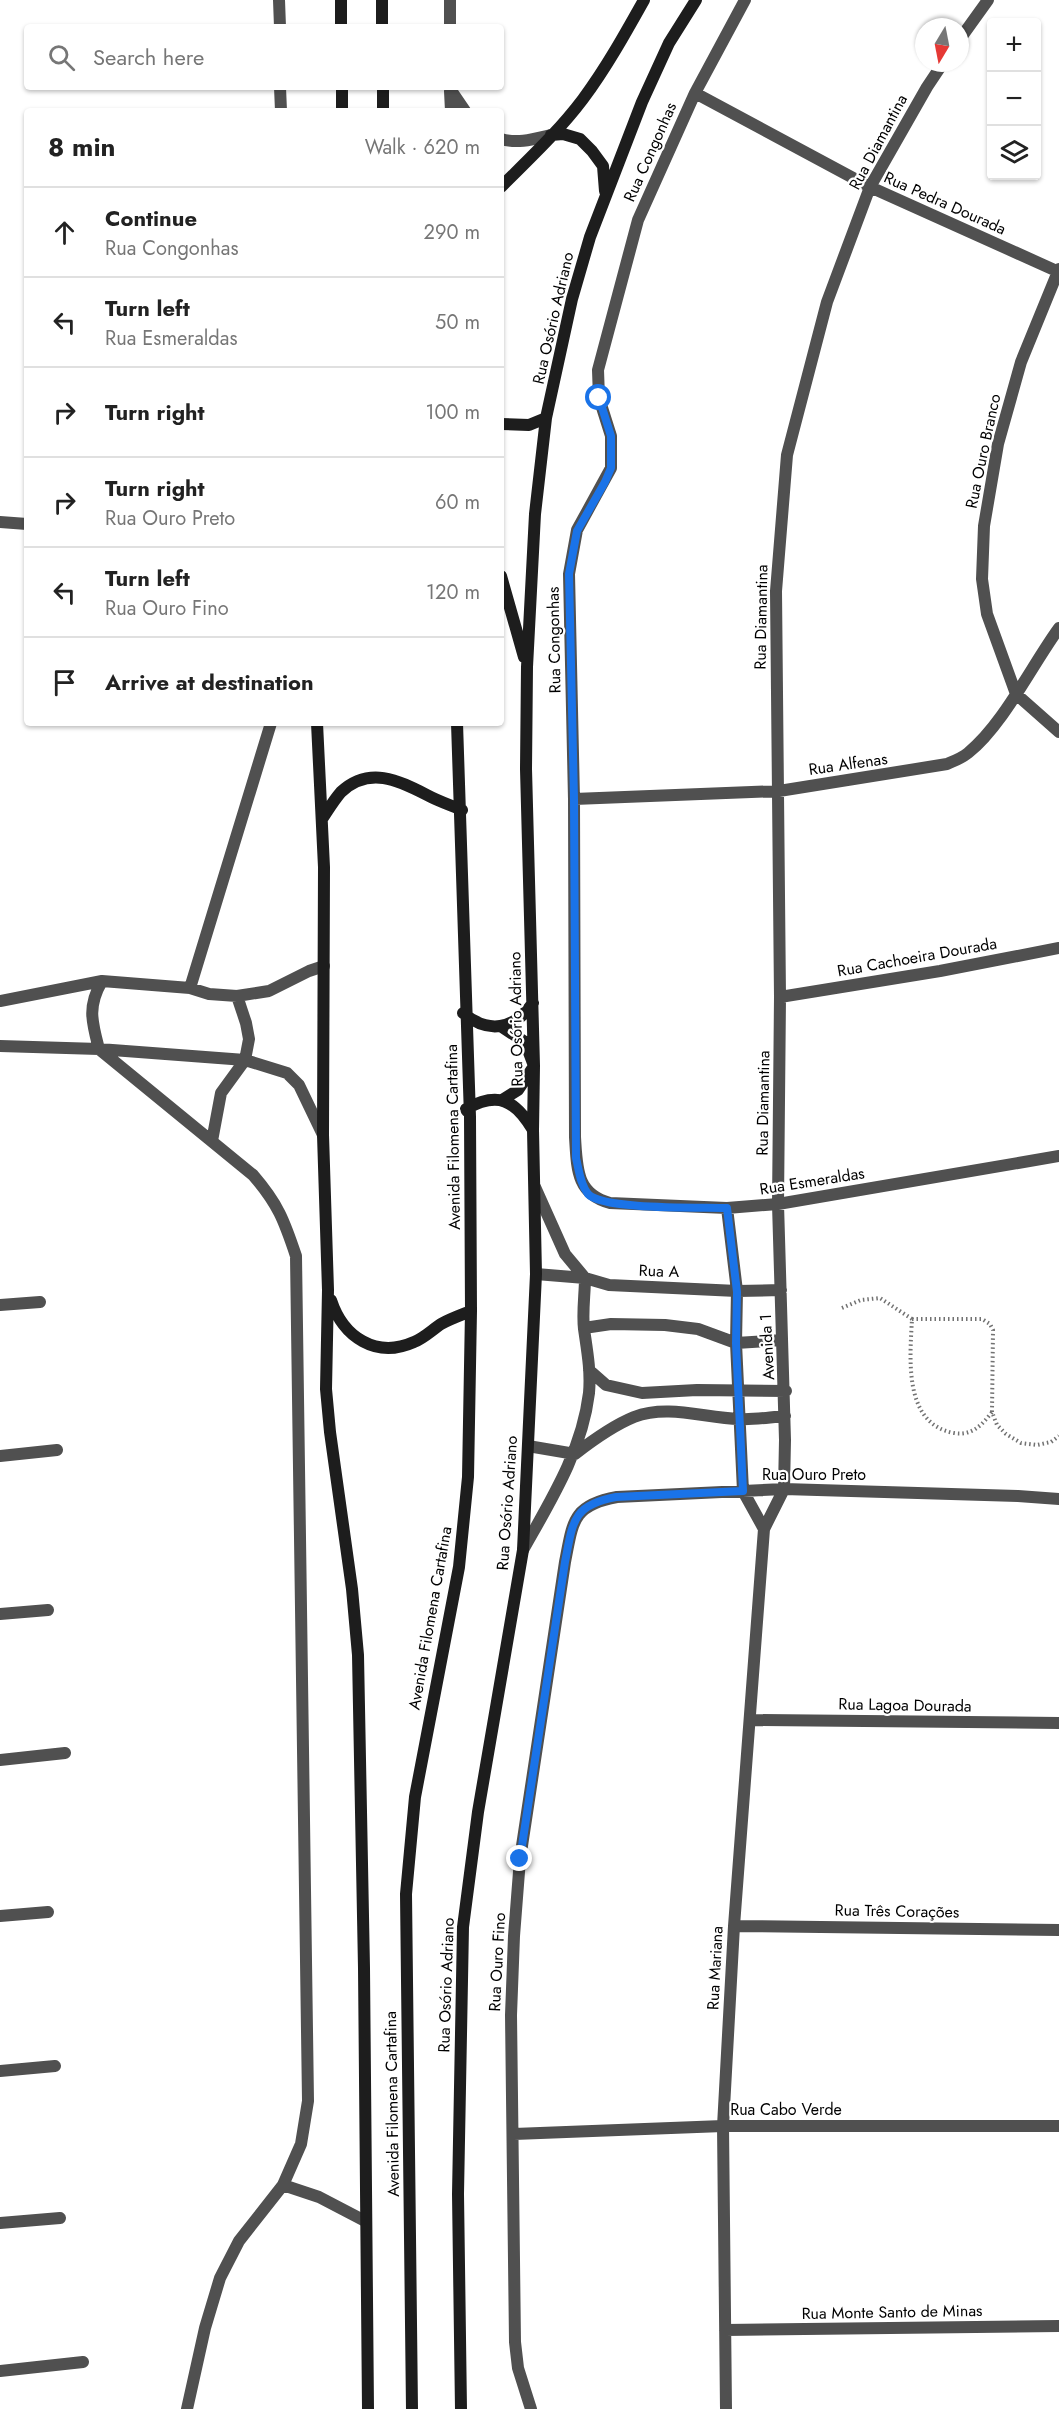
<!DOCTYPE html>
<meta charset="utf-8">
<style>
body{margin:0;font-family:Jost,sans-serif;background:#f2f2f2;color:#222}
.controls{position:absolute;right:18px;top:18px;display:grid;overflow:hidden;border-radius:6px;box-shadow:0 2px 4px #0004}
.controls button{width:54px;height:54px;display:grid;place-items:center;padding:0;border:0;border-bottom:2px solid #e0e0e0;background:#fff;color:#222;font:30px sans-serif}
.compass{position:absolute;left:915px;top:18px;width:54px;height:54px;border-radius:50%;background:#fff;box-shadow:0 2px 4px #0004;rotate:190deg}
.stop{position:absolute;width:18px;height:18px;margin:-14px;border:4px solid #1a73e8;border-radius:50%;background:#fff}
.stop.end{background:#1a73e8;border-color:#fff;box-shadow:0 2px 6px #0008}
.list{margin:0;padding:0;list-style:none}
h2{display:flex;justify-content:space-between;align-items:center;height:78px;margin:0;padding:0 24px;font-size:26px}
h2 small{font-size:20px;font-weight:400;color:#767676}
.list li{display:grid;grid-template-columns:39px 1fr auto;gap:18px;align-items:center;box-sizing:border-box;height:90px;padding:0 24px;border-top:2px solid #e0e0e0}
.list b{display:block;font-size:22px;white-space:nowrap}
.list p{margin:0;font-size:20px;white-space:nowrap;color:#767676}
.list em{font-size:20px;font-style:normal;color:#767676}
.icon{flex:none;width:33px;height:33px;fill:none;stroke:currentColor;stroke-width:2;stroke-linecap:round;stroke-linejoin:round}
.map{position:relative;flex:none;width:1059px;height:2409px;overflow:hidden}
.search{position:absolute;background:#fff;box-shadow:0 2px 4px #0004;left:24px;top:24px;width:480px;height:66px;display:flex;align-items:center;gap:15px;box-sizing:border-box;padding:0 21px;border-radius:6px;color:#767676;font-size:22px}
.panel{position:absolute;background:#fff;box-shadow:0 2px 4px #0004;left:24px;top:108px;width:480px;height:618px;border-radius:6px}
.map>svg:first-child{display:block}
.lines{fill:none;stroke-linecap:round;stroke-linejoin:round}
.path{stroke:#727272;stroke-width:4;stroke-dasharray:1.5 3;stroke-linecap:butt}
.street{stroke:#505050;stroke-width:12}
.secondary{stroke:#1d1d1d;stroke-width:12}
.route{stroke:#1a73e8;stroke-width:8}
.labels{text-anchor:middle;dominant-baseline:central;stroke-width:4.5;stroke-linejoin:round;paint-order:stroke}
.street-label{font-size:16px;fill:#000;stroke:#fff}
</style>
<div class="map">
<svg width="1059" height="2409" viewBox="0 0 1059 2409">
<rect width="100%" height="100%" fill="#fff"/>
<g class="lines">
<path class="path" d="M842 1308 861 1300 880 1298 912 1319C910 1358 903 1424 954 1433 972 1436 982 1425 992 1412
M912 1319H982L990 1324 993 1330 992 1412 997 1425 1006 1434 1021 1443 1037 1445 1051 1442 1059 1436"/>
<path class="street" d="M279 0 280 27
M745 0 695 93 638 220 598 370 599 398 611 436V468L577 530 569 574 574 799 575 1137C577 1168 576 1194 610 1203L727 1208 778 1204 1059 1156
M450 27V0
M960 39 988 0
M280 87 281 111
M450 89 465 111
M450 91 451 111
M695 93 870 187 1059 272
M501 139C518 144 534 139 551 135
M1059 269 1021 362 998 444 984 526 982 579 987 614 1016 694 1059 732
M0 522 27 524
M574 799 779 791 947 764C954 761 962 758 968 753 1003 725 1032 665 1059 628
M102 981C87 1007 92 1022 99 1049L253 1175C278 1204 284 1220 296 1256L308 2101 301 2144 283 2185 239 2241 220 2278 205 2328 187 2409
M190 988 271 723
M780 997 940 971 1059 948
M0 1001 102 981 190 988 209 994 237 996 269 991 309 971 324 966
M0 1046 99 1049 245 1060 287 1073 299 1085 323 1135
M212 1141 221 1093 245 1060 249 1039 246 1023 237 996
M727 1208 737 1291 736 1343 743 1491 764 1529
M536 1274 585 1278 609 1285 737 1291 781 1290
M0 1305 40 1302
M584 1328 611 1324 665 1325 698 1329 736 1343 782 1340
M589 1370 606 1385 642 1393 697 1390 786 1391
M528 1446 575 1454C593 1440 612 1426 634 1417 668 1404 704 1418 739 1419 754 1420 770 1417 785 1416
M0 1456 57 1450
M523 1550C551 1500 582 1451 589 1393 591 1371 587 1350 584 1329 582 1312 585 1294 585 1278L565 1254 535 1187
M0 1614 48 1610
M750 1720 1059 1723
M0 1760 65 1753
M0 1916 48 1912
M734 1926 1059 1930
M0 2071 55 2066
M514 2134 723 2126H1059
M283 2185 319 2197 365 2221
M0 2223 60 2218
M725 2330 1059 2326
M0 2371 83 2362
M531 2409 518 2368 515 2342 511 2015 514 1936 520 1859 565 1562C573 1522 572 1505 617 1497L784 1489 1018 1496 1059 1499
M726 2409 723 2126 734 1926 764 1529 784 1489 785 1440 778 1204 780 997 776 591 787 455 827 302 870 187 927 87 943 63"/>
<path class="secondary" d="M341 0V27
M382 0V27
M342 87V111
M383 111V87
M551 135 563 134 580 139 592 151 603 166 605 191
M501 187C529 159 559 131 583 99 606 68 625 34 644 0
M501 424 529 425 546 418
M501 576 524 657
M317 723 324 867 323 1135 328 1290 326 1389 330 1432 352 1589 358 1655 364 1968 368 2409
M322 819C328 810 334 800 341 792 369 766 398 780 427 795 438 801 450 805 462 810
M463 1013C488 1034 514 1030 533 1003
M502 1100 518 1090 534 1066 525 1042 502 1027
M467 1111 466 1109C498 1091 515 1100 533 1130
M331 1300C343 1337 376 1359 414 1342 424 1338 432 1330 441 1324 450 1319 461 1315 471 1311
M412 2409 406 1894 415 1797 459 1567 468 1477 471 1311 470 1117 457 723
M461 2409 458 2194 463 1927 478 1812 523 1550 536 1274 533 1130 534 1066 526 769 527 667 535 514 546 418 572 299 590 237 642 102 669 43 696 0"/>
</g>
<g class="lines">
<path class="route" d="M520 1859 565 1562C573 1522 572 1505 616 1497L743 1491 736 1343 737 1292 727 1208C703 1207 602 1210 588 1194 580 1184 579 1170 576 1158L574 799 569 574 577 531 605 482 611 468V436L599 398"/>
</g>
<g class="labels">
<g class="street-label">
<text transform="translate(878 142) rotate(-62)">Rua Diamantina</text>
<text transform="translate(650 152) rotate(-66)">Rua Congonhas</text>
<text transform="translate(945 203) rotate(24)">Rua Pedra Dourada</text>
<text transform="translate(553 318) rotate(-77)">Rua Osório Adriano</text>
<text transform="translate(983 451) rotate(-78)">Rua Ouro Branco</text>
<text transform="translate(761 617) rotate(-89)">Rua Diamantina</text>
<text transform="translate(554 640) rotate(-91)">Rua Congonhas</text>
<text transform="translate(848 764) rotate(-8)">Rua Alfenas</text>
<text transform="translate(917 957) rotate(-10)">Rua Cachoeira Dourada</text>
<text transform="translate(516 1019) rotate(-91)">Rua Osório Adriano</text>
<text transform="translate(763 1103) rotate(-89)">Rua Diamantina</text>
<text transform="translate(453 1137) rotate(-91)">Avenida Filomena Cartafina</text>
<text transform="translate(812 1181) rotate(-9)">Rua Esmeraldas</text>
<text transform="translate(659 1271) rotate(2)">Rua A</text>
<text transform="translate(767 1347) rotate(-93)">Avenida 1</text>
<text x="814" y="1474">Rua Ouro Preto</text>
<text transform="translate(507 1503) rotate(-86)">Rua Osório Adriano</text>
<text transform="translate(430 1618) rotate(-80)">Avenida Filomena Cartafina</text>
<text transform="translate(905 1705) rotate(1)">Rua Lagoa Dourada</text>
<text transform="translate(897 1911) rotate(1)">Rua Três Corações</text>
<text transform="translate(497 1962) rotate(-87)">Rua Ouro Fino</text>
<text transform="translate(715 1968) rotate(-87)">Rua Mariana</text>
<text transform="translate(446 1985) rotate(-88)">Rua Osório Adriano</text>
<text transform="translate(392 2104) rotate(-91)">Avenida Filomena Cartafina</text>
<text x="786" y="2109">Rua Cabo Verde</text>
<text transform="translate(892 2312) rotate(-1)">Rua Monte Santo de Minas</text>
</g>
</g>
</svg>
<div class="controls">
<button>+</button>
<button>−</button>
<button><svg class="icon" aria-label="layers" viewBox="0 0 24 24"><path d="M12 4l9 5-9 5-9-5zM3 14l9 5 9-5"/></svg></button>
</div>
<svg class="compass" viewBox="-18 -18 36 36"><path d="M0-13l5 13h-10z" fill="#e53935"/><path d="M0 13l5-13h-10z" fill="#767676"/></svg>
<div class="stop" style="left:599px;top:398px"></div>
<div class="stop end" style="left:520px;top:1859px"></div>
<div class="search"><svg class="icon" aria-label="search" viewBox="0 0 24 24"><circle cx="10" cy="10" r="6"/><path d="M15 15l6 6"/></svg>Search here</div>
<section class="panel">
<h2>8 min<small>Walk · 620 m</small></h2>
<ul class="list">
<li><svg class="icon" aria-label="ahead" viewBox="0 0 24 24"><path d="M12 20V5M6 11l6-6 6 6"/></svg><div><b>Continue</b><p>Rua Congonhas</p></div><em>290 m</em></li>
<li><svg class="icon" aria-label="left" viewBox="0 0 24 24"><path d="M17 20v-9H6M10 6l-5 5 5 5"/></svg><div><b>Turn left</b><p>Rua Esmeraldas</p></div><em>50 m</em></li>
<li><svg class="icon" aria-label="right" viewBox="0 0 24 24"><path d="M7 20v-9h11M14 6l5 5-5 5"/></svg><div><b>Turn right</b></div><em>100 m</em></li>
<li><svg class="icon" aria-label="right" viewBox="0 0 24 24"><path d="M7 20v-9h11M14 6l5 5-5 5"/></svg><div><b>Turn right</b><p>Rua Ouro Preto</p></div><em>60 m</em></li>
<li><svg class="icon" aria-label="left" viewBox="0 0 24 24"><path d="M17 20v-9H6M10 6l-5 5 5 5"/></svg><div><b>Turn left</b><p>Rua Ouro Fino</p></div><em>120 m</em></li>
<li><svg class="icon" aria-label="arrive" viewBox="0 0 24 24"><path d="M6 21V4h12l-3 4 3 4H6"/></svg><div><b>Arrive at destination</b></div></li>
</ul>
</section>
</div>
